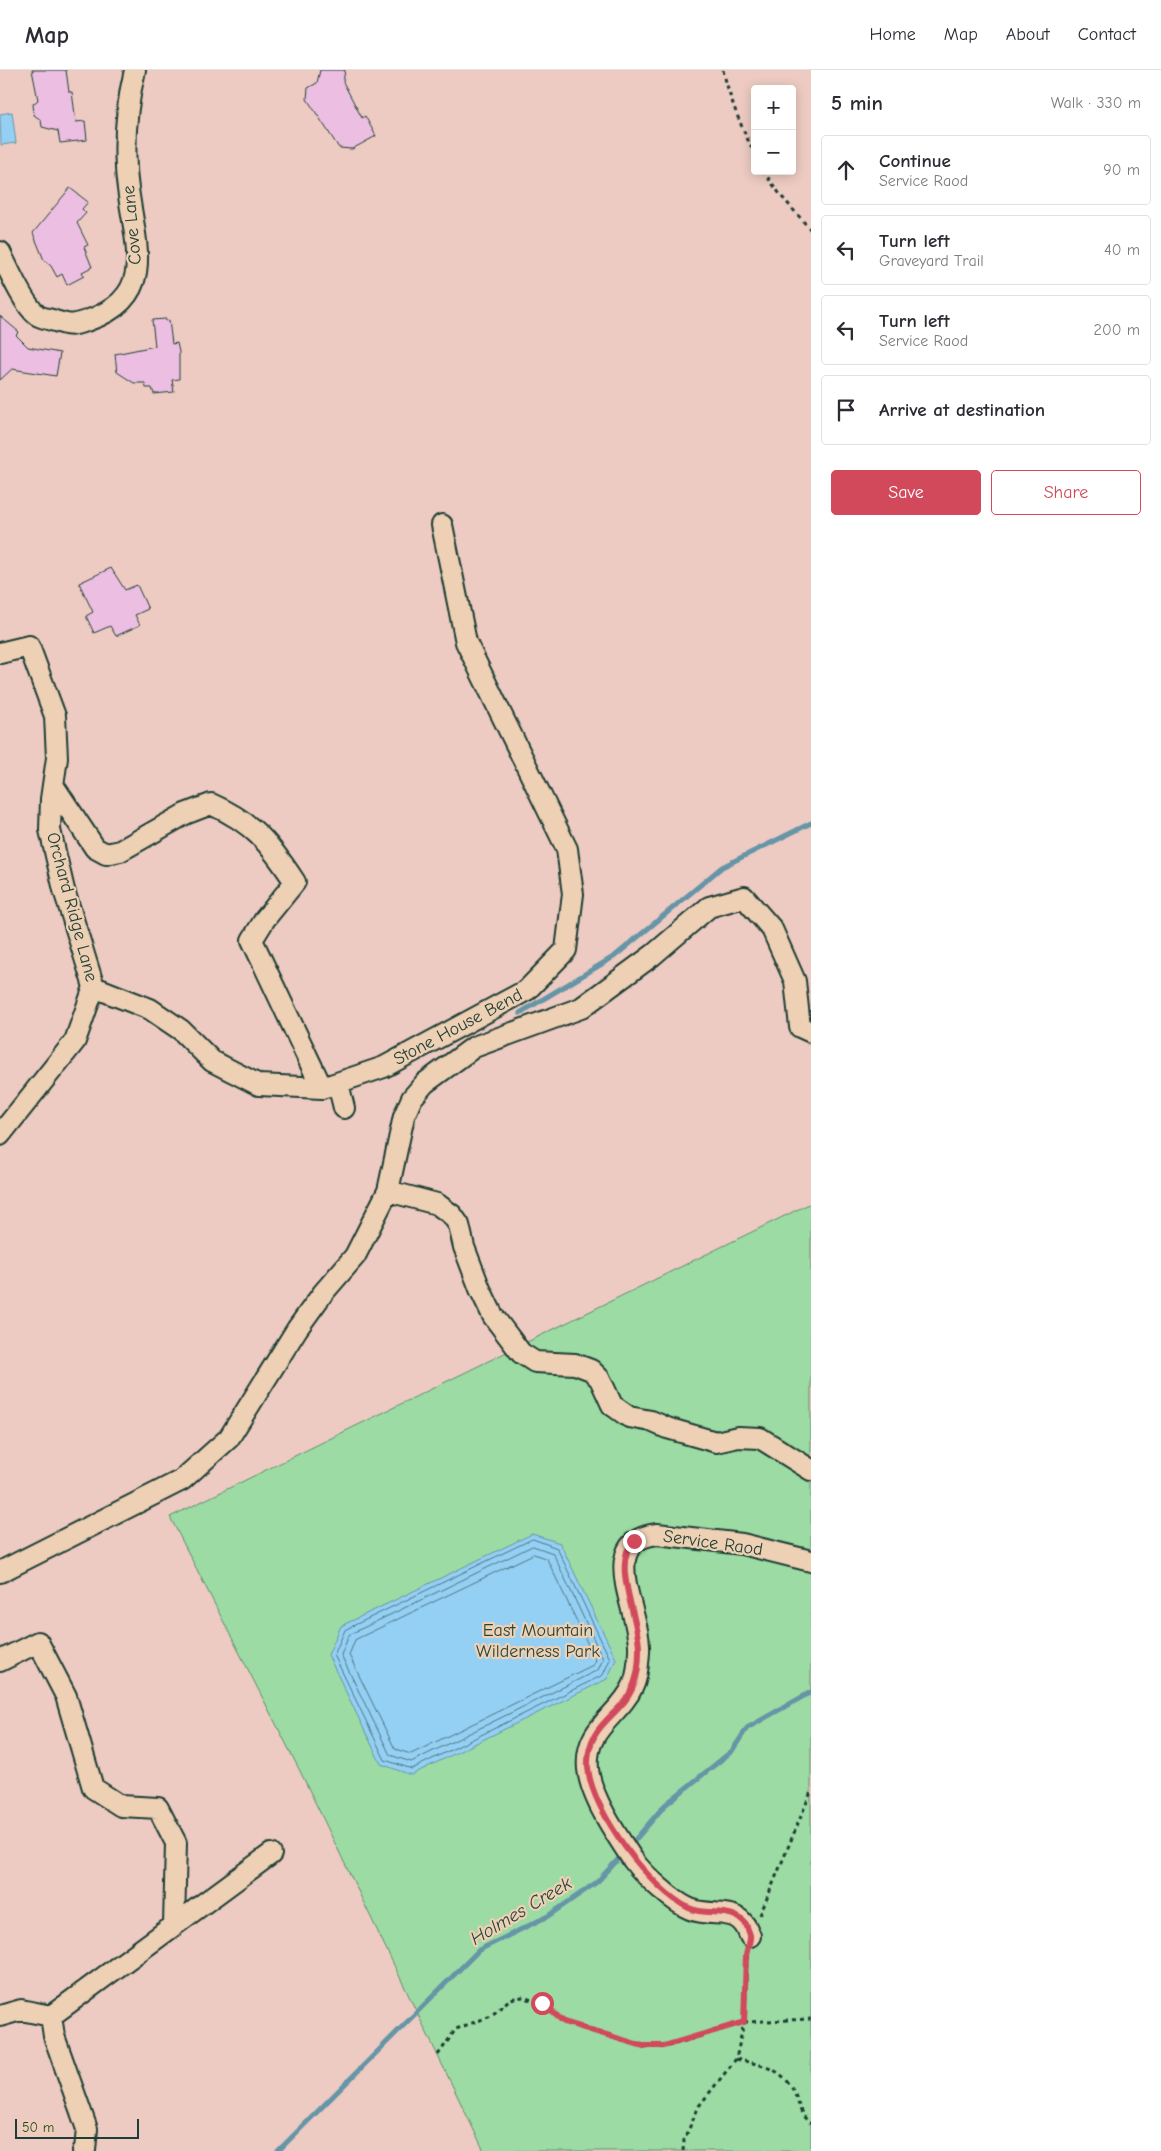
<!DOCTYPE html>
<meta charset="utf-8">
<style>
body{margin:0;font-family:"Comic Neue",sans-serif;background:#f7f7f7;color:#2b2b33}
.controls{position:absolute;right:15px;top:15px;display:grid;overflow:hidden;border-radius:5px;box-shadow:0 2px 12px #0003}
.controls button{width:45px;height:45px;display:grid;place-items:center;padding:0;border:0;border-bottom:1px solid #e1e1e2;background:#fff;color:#2b2b33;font:25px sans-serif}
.scale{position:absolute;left:15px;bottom:12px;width:124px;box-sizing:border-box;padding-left:5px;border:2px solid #1f3d34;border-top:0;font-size:14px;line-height:18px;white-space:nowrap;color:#1f3d34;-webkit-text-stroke:4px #eed0b4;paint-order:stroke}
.stop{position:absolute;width:15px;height:15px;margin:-11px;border:4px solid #d1495b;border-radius:50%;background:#fff}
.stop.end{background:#d1495b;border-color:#fff;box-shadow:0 1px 5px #0008}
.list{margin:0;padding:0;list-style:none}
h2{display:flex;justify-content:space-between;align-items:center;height:65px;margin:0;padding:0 20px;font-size:21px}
h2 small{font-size:16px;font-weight:400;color:#7c7c81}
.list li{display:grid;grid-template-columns:32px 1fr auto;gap:15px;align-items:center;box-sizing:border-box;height:70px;margin:0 10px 10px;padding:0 10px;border:1px solid #e1e1e2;border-radius:5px}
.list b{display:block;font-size:19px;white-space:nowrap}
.list p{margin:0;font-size:16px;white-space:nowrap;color:#7c7c81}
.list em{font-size:16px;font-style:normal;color:#7c7c81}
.actions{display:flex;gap:10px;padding:15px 20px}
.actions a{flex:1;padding:11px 0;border:1px solid #d1495b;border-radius:5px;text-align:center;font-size:18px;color:#d1495b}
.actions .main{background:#d1495b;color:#fff}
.icon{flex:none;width:28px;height:28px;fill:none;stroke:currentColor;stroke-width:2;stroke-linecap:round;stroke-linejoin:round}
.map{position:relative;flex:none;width:811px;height:2081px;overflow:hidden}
header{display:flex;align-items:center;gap:30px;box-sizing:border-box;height:70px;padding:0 25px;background:#fff;border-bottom:1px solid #e1e1e2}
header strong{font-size:24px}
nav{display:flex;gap:28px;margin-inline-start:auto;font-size:18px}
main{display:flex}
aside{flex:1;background:#fff}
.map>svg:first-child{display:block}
.green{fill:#9cdba3;stroke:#5e8c6c}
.water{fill:#94cff4;stroke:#6595a7}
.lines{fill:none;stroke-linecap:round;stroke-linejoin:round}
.shore{stroke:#4e7781;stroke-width:1}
.stream{stroke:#6595a7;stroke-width:5}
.building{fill:#ecbee2;stroke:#1f3d34}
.minor-casing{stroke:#1f3d34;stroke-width:24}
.path{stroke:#1f3d34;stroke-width:3;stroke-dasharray:4 4;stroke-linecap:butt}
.minor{stroke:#eed0b4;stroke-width:20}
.route{stroke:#d1495b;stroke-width:6}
.labels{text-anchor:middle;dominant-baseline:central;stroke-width:4.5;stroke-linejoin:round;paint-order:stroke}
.street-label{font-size:18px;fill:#1f3d34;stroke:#eed0b4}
.park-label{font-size:18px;fill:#25453a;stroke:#eed0b4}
.water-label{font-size:19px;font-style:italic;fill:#25443e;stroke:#eed0b4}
</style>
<header>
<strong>Map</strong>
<nav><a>Home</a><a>Map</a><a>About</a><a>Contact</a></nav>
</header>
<main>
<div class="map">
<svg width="811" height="2081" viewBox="0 0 811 2081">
<rect width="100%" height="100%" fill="#edcbc2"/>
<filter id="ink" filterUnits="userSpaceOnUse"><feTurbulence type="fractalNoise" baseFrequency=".02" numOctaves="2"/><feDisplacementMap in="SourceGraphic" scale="10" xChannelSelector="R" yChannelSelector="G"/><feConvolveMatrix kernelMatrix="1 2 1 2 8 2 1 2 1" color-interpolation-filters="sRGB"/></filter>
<g filter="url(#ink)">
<path class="green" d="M811 1133V2081H484L300 1701 170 1447Z"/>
<path class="water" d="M12 42 16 73 1 75 0 44Z
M532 1464 560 1473 616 1589 607 1609 411 1705 381 1694 328 1585 341 1556Z"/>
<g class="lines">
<path class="shore" d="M533 1469 557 1478 610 1589 603 1605 412 1699 385 1690 334 1585 345 1560Z
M533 1476 553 1483 603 1589 598 1600 411 1692 390 1685 341 1585 349 1565Z
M534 1484 547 1489 595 1589 593 1595 411 1684 395 1679 349 1585 355 1570Z"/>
<path class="stream" d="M520 943 615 886 722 797 811 753
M629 1777 665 1735 732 1681 747 1658 811 1622
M278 2081 479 1880 548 1846 597 1812 624 1783"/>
</g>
<path class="building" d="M32 0H66L69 22H72L76 52 85 51 87 70 60 73 58 61 42 57 41 50 34 45 33 34 38 30Z
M320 0H345L343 12 362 48 365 46 376 66 352 79 339 78 307 29 308 18 317 13Z
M70 118 88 132 82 139 86 143 77 153 88 175 84 177 92 197 82 202 84 206 67 215 62 204 57 207 51 196 44 190 33 163Z
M0 246 19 262 16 265 28 277 60 283 56 306 12 299 0 310Z
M166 249V251L169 250 172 274 177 273 179 282V309L172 310 174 322 154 324 152 318H146L145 313H134L117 302 115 284 155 276 152 250Z
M111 498 125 520 137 515 148 539 135 545 140 555 116 566 110 556 94 563 86 546 93 542 79 513Z"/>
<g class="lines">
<defs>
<path id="minor" d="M0 182C8 198 23 234 37 245 41 248 49 249 55 251 62 253 69 256 76 254 169 230 129 166 126 98 124 65 127 33 135 0
M0 583 29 576 55 646 57 688 51 729 50 760 64 820 94 917 75 971 0 1065
M53 715 95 778 106 784 120 781 185 744 211 734C254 753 270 774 295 812L265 849 252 870 322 1018
M94 917 150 939 181 960 212 991 259 1015 322 1018 384 997 527 920 566 880 573 824 567 779 466 572 442 455
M338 1013 344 1038
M388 1121 437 1134 452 1145 459 1155 464 1177 480 1219 493 1246 521 1283 535 1292 575 1294 591 1300 600 1309 612 1335 629 1347 651 1351 667 1358 716 1372 738 1367 760 1368 811 1400
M0 1502 182 1410 229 1368 297 1259 323 1223 355 1186 388 1121 404 1046 412 1028 425 1013 474 977 581 938 653 885 709 837 744 827 772 859 795 911 800 957 811 962
M0 1591 38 1572 66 1626 93 1718 121 1736 158 1738 176 1773 174 1855
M750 1866C739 1833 715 1849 690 1839 673 1832 644 1805 633 1790 617 1766 591 1728 588 1699 584 1657 619 1647 633 1616 638 1606 638 1593 639 1582 642 1543 594 1472 657 1464L742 1474 811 1491
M0 1946 21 1940 51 1946
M83 2081 85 2080 87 2059 54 1966 51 1946 271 1784"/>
</defs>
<use href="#minor" class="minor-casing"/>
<path class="path" d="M723 0C730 30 741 57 755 84
M763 101 782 127 811 160
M760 1845 811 1722
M438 1985 456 1959 491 1946 510 1929 522 1927 542 1933 564 1952 643 1976 664 1977 744 1952 811 1949
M736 1989C763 1996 784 1997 796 2026 800 2037 800 2046 811 2053
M683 2081 684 2070 699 2036 736 1989 744 1952 747 1881"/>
<use href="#minor" class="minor"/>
</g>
</g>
<g class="lines" filter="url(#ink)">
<path class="route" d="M542 1933 564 1952 643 1976H664L744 1952C745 1930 745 1908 746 1887 746 1880 751 1872 750 1865 749 1862 747 1857 746 1854 732 1836 707 1847 689 1838 651 1820 591 1741 588 1697 586 1651 623 1647 634 1614 638 1604 639 1591 639 1580 640 1550 610 1493 634 1471"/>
</g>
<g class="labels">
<g class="street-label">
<text transform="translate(132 155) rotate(-95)">Cove Lane</text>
<text transform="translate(72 837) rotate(75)">Orchard Ridge Lane</text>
<text transform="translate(458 957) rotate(-28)">Stone House Bend</text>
<text transform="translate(713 1473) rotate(8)">Service Raod</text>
</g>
<g class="park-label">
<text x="538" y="1560">East Mountain<tspan x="538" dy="21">Wilderness Park</tspan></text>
</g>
<g class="water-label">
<text transform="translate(521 1841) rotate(-31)">Holmes Creek</text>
</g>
</g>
</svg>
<div class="controls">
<button>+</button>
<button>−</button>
</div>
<div class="scale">50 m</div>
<div class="stop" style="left:542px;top:1933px"></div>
<div class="stop end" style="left:634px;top:1471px"></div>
</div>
<aside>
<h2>5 min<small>Walk · 330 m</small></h2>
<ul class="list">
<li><svg class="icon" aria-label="ahead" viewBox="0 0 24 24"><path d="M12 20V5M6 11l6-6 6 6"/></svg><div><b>Continue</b><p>Service Raod</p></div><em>90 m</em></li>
<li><svg class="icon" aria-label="left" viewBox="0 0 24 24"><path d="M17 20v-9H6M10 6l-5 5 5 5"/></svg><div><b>Turn left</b><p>Graveyard Trail</p></div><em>40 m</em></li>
<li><svg class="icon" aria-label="left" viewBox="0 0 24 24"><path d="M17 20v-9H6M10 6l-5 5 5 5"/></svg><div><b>Turn left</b><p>Service Raod</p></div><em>200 m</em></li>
<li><svg class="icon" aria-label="arrive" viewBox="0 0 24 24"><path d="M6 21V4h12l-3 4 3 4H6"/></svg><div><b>Arrive at destination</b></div></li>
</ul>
<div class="actions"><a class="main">Save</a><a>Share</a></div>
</aside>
</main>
